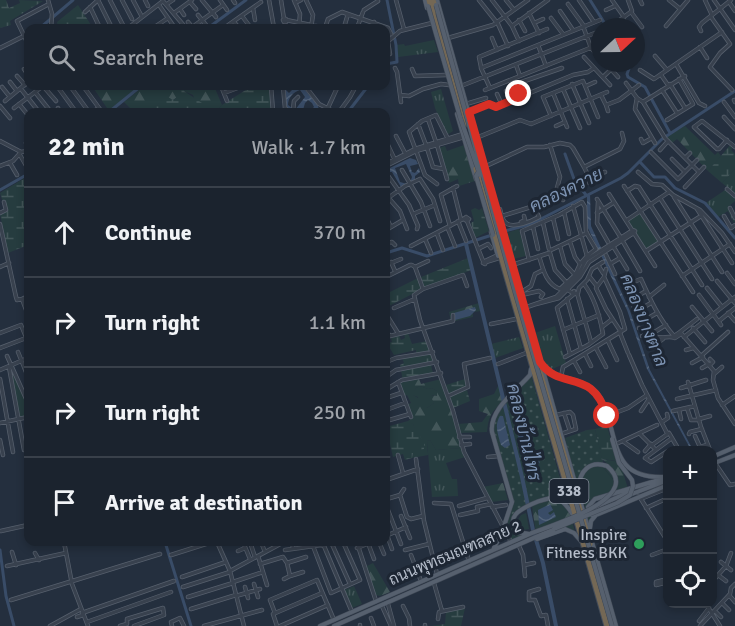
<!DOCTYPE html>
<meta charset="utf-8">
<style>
body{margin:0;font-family:Signika,Sarabun,sans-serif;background:#242b36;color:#f1f3f6}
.controls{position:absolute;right:18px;bottom:18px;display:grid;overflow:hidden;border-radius:12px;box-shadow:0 3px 9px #0003}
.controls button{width:54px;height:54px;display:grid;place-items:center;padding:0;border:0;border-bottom:2px solid #39404a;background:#1b232e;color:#f1f3f6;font:30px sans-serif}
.compass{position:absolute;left:591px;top:18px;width:54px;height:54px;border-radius:50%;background:#1b232e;box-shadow:0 3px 9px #0003;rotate:68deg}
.stop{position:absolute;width:18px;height:18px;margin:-14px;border:4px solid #d93025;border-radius:50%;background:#fff}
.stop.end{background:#d93025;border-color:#fff;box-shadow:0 2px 6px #0008}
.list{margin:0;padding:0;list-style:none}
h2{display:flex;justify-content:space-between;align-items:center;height:78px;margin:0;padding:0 24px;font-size:26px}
h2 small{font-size:20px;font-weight:400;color:#a0a4aa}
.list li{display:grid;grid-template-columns:39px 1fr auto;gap:18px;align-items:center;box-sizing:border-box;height:90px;padding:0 24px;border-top:2px solid #39404a}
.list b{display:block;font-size:22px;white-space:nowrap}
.list em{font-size:20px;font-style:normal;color:#a0a4aa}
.icon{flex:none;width:33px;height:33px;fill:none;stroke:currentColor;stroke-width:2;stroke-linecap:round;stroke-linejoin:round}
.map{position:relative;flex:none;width:735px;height:626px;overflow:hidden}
.search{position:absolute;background:#1b232e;box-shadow:0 3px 9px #0003;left:24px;top:24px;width:366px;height:66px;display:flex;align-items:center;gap:15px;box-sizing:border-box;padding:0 21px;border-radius:12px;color:#a0a4aa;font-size:22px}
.panel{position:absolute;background:#1b232e;box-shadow:0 3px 9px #0003;left:24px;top:108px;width:366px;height:438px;border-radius:12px}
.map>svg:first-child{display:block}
.grass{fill:url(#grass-tufts)}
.forest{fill:url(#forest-firs);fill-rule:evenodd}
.wetland{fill:url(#wetland-marsh)}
.park{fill:url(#park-dots)}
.garden{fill:#263c3f}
.water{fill:url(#water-waves)}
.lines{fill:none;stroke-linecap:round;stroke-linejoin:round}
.canal{stroke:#394c67;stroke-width:3}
.river{stroke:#394c67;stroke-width:4}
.minor-casing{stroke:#565f6c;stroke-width:4.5}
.major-casing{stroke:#414a57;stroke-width:5}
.highway-casing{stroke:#434c59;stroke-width:7}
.minor{stroke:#38414e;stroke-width:3}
.major{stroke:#56606e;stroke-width:4}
.highway{stroke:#746855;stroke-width:5}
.major-bridge-casing{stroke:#414a57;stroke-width:5;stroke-linecap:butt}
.major-bridge{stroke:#56606e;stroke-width:4}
.route{stroke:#d93025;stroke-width:8}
.leisure-dot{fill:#2e9e5b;stroke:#1d2633;stroke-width:2}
.labels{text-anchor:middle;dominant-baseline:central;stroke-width:6;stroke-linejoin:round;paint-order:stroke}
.shield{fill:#1d2633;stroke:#878f9c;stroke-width:1.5}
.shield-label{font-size:15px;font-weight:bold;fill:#b4bcc9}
.poi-label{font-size:16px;fill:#b4bcc9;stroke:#1d2633;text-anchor:end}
.street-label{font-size:16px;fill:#b4bcc9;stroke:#1d2633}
.water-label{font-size:18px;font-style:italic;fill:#7c92b1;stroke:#1d2633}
</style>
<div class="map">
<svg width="735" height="626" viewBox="0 0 735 626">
<defs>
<pattern id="grass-tufts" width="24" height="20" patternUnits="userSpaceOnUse" patternTransform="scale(1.5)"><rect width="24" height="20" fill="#263c3f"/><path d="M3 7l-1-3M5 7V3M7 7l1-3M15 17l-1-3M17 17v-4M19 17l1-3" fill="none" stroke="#435659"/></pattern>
<pattern id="forest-firs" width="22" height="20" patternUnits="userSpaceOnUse" patternTransform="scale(1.5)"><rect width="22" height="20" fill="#263c3f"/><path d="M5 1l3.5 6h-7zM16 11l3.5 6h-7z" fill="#435659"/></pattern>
<pattern id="wetland-marsh" width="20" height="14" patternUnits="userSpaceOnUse" patternTransform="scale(1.5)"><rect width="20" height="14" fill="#263c3f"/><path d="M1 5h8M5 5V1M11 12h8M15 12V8" fill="none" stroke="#435659"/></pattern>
<pattern id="park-dots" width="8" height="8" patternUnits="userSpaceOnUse" patternTransform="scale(1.5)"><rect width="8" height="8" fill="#263c3f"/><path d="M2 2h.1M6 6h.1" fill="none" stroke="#435659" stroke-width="1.8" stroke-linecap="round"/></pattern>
<pattern id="water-waves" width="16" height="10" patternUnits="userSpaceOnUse" patternTransform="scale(1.5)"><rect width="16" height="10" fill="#394c67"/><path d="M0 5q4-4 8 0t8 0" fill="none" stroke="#53647b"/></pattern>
</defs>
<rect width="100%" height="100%" fill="#242f3e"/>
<path class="grass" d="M434 40 438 52 398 57 397 45 404 44 405 46Z
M441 89 453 131 447 135 435 108 431 92Z
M735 169V201L728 207 735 221 734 223 728 211 718 217 706 203 728 188 722 183Z
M519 229 526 256 513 259 506 233Z
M555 326 566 363 550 370 543 363 535 333Z
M519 337 523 348 495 358 491 344Z
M420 386 428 389 432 388 437 391V396L431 395 434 403 427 408 419 406 418 397 412 395 416 388Z
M430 440 436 450 461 448 465 457 446 463 452 479H457L458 496 432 497 427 441Z
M526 513 529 529 522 530 517 521 521 515Z
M354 586 362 604 352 608 344 590Z"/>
<path class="forest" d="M92 86H140L109 111Z
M144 86H176V98L173 100 166 97 149 112H134L124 102Z
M184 86 190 89 195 86H214L222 105 215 112H199L193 95 184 91Z
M685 126 715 155 718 152 721 156 708 171 677 139 672 143 666 137Z
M464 145 475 181 459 186 458 179 449 183 439 148 445 146 447 151Z
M479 303 481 311 473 312V317L451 322 449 312Z
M419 379 421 384 441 379 456 425 461 448 436 450 430 440 427 441 428 455 412 458 416 433 413 424 408 423V421L412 418 407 405 411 403 407 395 403 396 399 383ZM420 386 428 389 432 388 437 391V396L430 395 434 403 427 408 424 405H419L420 399 413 395 416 388Z
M499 384 504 403C491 409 488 419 487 432L459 433 458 424 482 422 488 414 479 411V399L494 394Z
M602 459 620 462 628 489 615 492 617 484 602 466 607 467 612 473 615 471Z
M503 483 508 500 491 502 483 487Z
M550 499C570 504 570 513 575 532 561 525 550 528 536 534L532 506Z
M513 502 526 506C516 511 507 517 513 530L523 536 511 541 505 527Z
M373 563 390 592 380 596 376 595 365 567Z"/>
<path class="wetland" d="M0 0H6L9 8 20 3 19 0 43 1 10 21 11 25 0 28Z
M78 5 93 28H58L57 22Z
M176 86H184V91L202 103V107L199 112H149L166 96 173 100 176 98Z
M252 86H270L271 112H215L222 105Z
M731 144 734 147 731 150 735 154V169L722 183 708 171Z
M28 176V245L8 253 0 214 5 209 0 193Z
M475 208 479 210 482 208 489 231 475 238 471 223 474 221 471 210Z
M468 258 471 270 425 289 421 277Z
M418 278 422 289 387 307 386 294Z
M408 333 412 344 427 341 436 364 431 365 434 377 403 381 400 365 404 363 402 358 416 356V350L394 355 388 345 386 346V340L388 343 392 342 391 338 399 335 401 340 405 338 404 334Z
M465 379 467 387 449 395 446 385Z
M467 390 470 401 453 408 449 396Z
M408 421 413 424 417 433 424 441V449L413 453 412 458 405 460 403 454 393 457 386 427Z
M607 426 617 461 602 459 595 429Z
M465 608 461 626H431L445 624 446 612Z"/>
<path class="park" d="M531 375 567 503 556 497C538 501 521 504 509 518L513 502 493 430 494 418 499 411Z
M595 429 603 462C588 461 580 470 577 484L565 438 587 430Z"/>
<path class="garden" d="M640 213 659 242 647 250 628 221Z
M11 371 28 404V416L20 418Z
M591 466H602L617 484 615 492 589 501 587 513 592 517 588 525 580 480 582 475Z"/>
<path class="water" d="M296 86H302L318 106 319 110 323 112H305L306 110 310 111 314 107 312 103 308 100 305 103 303 110H295L305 97 300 90C293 92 288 98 288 105L292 108V110L286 108 284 88 289 93Z
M410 158 416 160 418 164 410 166 412 172 415 173 419 168 420 172 415 176V180L410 183 412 177 406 164 395 168 400 182 407 184 401 187 392 172H386V170Z
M590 194 591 226 630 311 650 370 693 450H691L647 369 627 310 587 226V196Z
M475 307 476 310 470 316 455 320 454 313Z
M500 416H503L510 445 505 448 501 445C498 435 494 425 500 416Z
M528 431 533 434C530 442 536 449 535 457L540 462 537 466 527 467 526 458 522 455C522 447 519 443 518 435Z
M550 504 553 510 548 513 550 515 554 512 556 517 539 525 538 510Z"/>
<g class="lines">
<path class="canal" d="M590 0 607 27
M40 28 73 0
M208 28 246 0
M631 63 627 74 628 77 645 87 670 133
M386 64 397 62 396 45 387 0
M109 112 141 86
M348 112 368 86
M565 154 574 179 586 195
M640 162 654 177H665L675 188 705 203 735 238
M0 190 28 174
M501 232 531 224 621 178 628 173 662 139 735 91
M386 253 402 248 427 256 492 235
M165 542 191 626
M0 550 6 596 14 626"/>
<path class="river" d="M466 244 522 477 533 530 543 563 556 626"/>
<defs>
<path id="minor" d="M48 0 52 14 51 28
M98 0 112 28
M110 0 124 27
M122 0 132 19
M133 0 141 15
M145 0 148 6
M202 0 216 17
M220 0 227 10
M233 0 235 3
M269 0 274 28
M281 0 284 19
M294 0 300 14 299 28
M306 0 313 15 311 28
M396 0 404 29
M479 0 498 24 508 46
M492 0 512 26 519 41
M506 0 514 10
M579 0 594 22
M612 0 624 17
M640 0 642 4
M669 0 679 8
M705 0 712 15
M714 0 735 30
M190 2 196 9
M729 2 735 11
M295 3 301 0
M167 4 173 0
M568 4 584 26
M159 5 175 28
M90 7 100 28
M253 8 255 20
M180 9 184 15
M364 10 378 1
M606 10 615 6
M560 11 573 30
M85 12 98 0
M631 12 642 27
M174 13 192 0
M529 13 539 33
M198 15 206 25
M242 16 251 28
M711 17 730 44 720 53 710 67 732 90
M551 18 563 34
M286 19V22H284L283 20Z
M623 19 629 27
M286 20 326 28
M519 20 525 31
M188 22 193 28
M234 22 239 28
M534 23 543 19
M345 24 348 14
M512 26 548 0
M583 26 591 48 600 58
M666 26 688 0
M610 27 632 11 628 0
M128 28 163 1 186 28
M153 28 168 18
M191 28 223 5
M224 28 261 2
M325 28 328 19 342 12 388 28 391 34
M357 28 363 12
M372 28 374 22
M701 31 699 27 702 23 731 0
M448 38 493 25 528 0
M492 38 497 50
M388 42 390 54
M386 43 400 31 432 23
M28 44 17 21 49 4
M538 45 546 66
M700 47 707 58
M0 48 24 36
M655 56 667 70
M584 57 610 85
M676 64 699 103 705 106
M516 65 520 76
M608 66 618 77
M481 67 479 57 547 29
M395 68 397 72 401 102
M24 69 28 75
M412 69 415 76 446 75
M640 70 654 79 722 32
M661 75 668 85
M17 76 25 85
M603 77 618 63
M10 82 17 91
M626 83 637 98 643 102 665 138 699 172
M572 84 589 123
M670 84 685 108
M43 86 56 101
M57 86 76 112
M70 86 89 112
M83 86 102 112
M221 86 227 101
M271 86 273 112
M283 86 285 108 289 111 302 112
M305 86 319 104 335 112
M347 86H352
M461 86 600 31
M510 86 562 68
M586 86 595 82
M2 87 10 97
M490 88 481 68 600 20
M21 89 39 112
M563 89 580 128
M485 90 600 44
M662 90 677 113
M506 91 511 101
M35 92 51 112
M224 93 243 86
M553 93 567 127
M497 94 502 105
M400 95 409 96 423 89 441 84 449 85
M601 95 606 105 619 100 639 85
M637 98 635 109 655 143
M734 100 735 102
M5 101 28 82
M643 102 685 76
M724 102 735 117
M19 104 28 115
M466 104 486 98
M606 105 608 111
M0 106 10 118
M14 108 43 86
M58 108 60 112
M293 111 294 101 298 97
M92 112 99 108
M326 112 338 86
M339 112 350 97 356 86
M469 113 489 104 496 107 573 75 588 72 594 68
M551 116 543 97 583 81 598 117
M724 117 735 129
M428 119 437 145 447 179
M667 120 693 104 679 79
M418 124 426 145
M556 126 565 122
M396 136 405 153
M476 138 520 120 531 124 607 92
M641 139 643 143 652 138
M727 140 719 149H717L694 127 702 121 735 147
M0 141 21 152 28 151
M386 141 394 158
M26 143 28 147
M550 145 560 177 557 188 563 200
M427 148 433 167 444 169
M660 150 668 141
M651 152 678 179 697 160
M20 155 28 169
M685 158 690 153
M672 159 685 172
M10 163 17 175
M386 164 415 149 463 134
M0 166 13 161 21 152
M386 166 416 151 464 137
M484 167 527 147H544L560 143 570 145 573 148 584 167 620 149 624 141 622 133
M584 167 589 177 605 172
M402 170 421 202 430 226
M638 172 652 184 662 185 673 195 700 210 722 233 735 252
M389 177 409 205 418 226 417 229
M420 179 433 199 440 221
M589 183V177
M437 184 425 175 409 132 422 121 436 115 449 141
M624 186 693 292
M685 187 704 167
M453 188 461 220
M727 189 735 196
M627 191 635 186 639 187 702 285
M609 194 632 230 631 233 633 234 635 231 632 230
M386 195 400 211 407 229
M674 197 722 272
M388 198 405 186 420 179
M660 198 712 279
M597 199 621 238
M598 202 597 223 608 242
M573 206 587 256 580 264
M730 208 735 218
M496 209H500C501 213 502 220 506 223 513 229 532 221 539 217L534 206 502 216
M697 209 732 263
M564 212 569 234
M0 213 6 210 4 202
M597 213 613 203
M413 214 435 205
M724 216 731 228 735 225
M386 217 391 227
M466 217 469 219 467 221 465 220Z
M553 218 558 239
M627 220 669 192
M458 221 466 241
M467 221 483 261
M521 222 525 220 524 216
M543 223 549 249
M0 224 16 297 17 300 22 299 28 315
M450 226 441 195 457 186
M533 227 538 249
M448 229 455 246
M386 230 403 220
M634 233 655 266
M437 234 443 250
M425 239 431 253
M622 240 640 271
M386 242V243L392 242 395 245
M570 242 575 257 580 264 575 275
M411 246 465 218
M613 246 627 269
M478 249 488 244 491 248
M551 250 587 233
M646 251 701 216
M550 253 555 270 566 282
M606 255 615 274
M539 256C543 269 546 284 560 289L575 275 565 264 560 246
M529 260 522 231 559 215 582 202 585 207 586 232 596 249 587 256
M428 261 415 267 423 289 414 295 420 320 453 411 464 452 511 542
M484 261 486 262 485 264 483 263Z
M485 261 498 255
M486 262 499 258
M391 263 401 259
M386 264 391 262 395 271
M610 264 620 258
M512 265 549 253
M598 265 603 273
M0 267 9 263
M606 269 604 277 596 288 606 309 621 332
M727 273 735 284
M589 276 596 285
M625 276 627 284
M682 276 730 244
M386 277 410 265H412L415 267
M717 281 735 303
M624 286 641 279C650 299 659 319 674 336L680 332 714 371 713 380 718 398 735 424
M707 288 722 307
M423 289 463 275 467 286
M568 290 574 294 578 293 579 288 587 280 592 269 603 262
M520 293 531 286 535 274 543 270
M577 293 591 342
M521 295 539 291 543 294 541 297
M699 295 721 325
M649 297 664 285
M22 299 28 296
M567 299 581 349
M536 304 559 298 580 277 589 262 632 234
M634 307 631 300 646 291
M644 307 651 303
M692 307 712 331
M394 308 415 299
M524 308 556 297 578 275 586 260 630 232
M728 313 735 321
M388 317 398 333
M650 317 657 313
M719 321 735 308
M491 324 516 319
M602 327 611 320
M639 328 643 329 645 335
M693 328 705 342
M563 330 599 315
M386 331 390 336 453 321V315
M680 332 697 319
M0 333 21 325 28 342
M620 333 628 353
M642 336H648L666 325
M655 336C662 340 668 335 675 338L681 334
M684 337 735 297
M608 341 617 360
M652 347 663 339
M0 348 26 338
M28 348V350
M596 348 606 367
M686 350 693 348
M18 352 28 377
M570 354 557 308 574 294V291
M585 354 591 366
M629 355 642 385 667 433
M7 356 28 403
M701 356 728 332
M565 357 588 345 603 334C600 317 594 297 584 284
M574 361 580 372
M386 362 396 358 433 352
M692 363 703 357
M498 364 526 353
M710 365 713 362 710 359
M9 367 24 450
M702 368 709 364
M0 370 28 358
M714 374 722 367
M386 377 396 370 437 362
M561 377 563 367 625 329 620 312 604 277
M0 379 13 452
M398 382 411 417
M688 382 701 427 710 450
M681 388 706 380
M387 389 402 380 441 373
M448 396 468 387 464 364 490 358
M386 398 401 393
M677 399 716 390
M722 405 735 396
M687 408 691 420H699
M386 410 405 403
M679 410 681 419
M641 411 649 399
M673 411 695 406
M564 413 570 431
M556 415 570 412 573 415 576 429 561 434
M607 416 628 408 647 395
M699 419 710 416
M386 421 410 414
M662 422 668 418 667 414
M0 423 28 417
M640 434 655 449
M689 434 690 432 702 429
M695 436 700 447 707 445
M459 437H470
M0 440 3 455
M624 442 638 452
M616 444 657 425
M461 445 470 444
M652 445 669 433 679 450
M386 451 388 457 386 463
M645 451 651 444
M668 451 651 462 645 458 672 438
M398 455 403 473
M488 457 499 456
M416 459 424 521 437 574
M715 463 730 485 735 484
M667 465H668
M386 480 418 469
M404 489 400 495 407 517 411 519 423 516
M639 496 668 542
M390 498 400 495
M643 498 668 488
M434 503 451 504 469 561
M386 505 401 544
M459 506 487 498
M712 506 714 507
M492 507 506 505
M646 508 668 498
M460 515 478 511 477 507 491 504
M401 516 410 538
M1 531 28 525
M386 532 392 549
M386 536 406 527
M64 542 72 584 88 626
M217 542 230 571 244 626
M233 542H234
M243 542 250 559
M250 542 255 557
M261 542 265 552
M292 542 293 548
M331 542 350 584
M379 542 384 554
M368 543 374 559
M313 546 331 593 360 580 343 542
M360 546 357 548 372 542
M519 546 523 555 525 576
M359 549 376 601
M285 550 321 545 324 546 352 612
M405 550 429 544
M238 551 245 548
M12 552 16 565
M35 553 39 560
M171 555 212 542
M411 555 421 581
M652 555 668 549
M258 556 267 585
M721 562 731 570
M287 563 306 557
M260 564 283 557 287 563 290 576 303 572
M524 565 534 563
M7 566 66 553
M230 571 284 542
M718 575 726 581
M182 577 226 562
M284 579 290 576
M668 579 656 582V585L668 582
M233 582 263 572
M712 582 726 566 731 553
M434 583 442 611
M254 584 258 597
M183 587 230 572
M245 587 248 598
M539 589 529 592V600H535L541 616 546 615 548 626
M729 595 735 602
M236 596 260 589
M188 597 233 583
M11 600 160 554
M722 603 729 610
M388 604 394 626
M706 604 720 626
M382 606 391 626
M403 606 409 618 410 626
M191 609 236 595
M715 611 721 617
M82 613 174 581
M275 613 270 600 317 580 334 620
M77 617 83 615
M371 618 374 626
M438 619 439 612 463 607
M699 621 709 608
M87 622 171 592
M360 625V626
M50 626 81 609
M120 626 127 624V619L163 608 164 615 134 626
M172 626 171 622 180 618 184 626
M204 626 262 610
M277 626 273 614 322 593
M280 626 328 605
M425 626V625
M700 626 730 594 731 588 735 584"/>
<path id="major" d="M425 0 427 8
M437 0 486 175
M457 114 476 179
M499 217 616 626
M491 232 498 256
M543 366C557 380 579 377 593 389 601 396 604 404 607 413 618 450 617 479 665 477
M712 457 735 447
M712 464 735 455
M650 483 668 476
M579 488C579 471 590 460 607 466
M632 494 668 480
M595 507 632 491
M593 516 589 513 588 507 595 499 652 482
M590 528 591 521 596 515 668 485
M529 534 517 532C506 517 519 510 532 504 553 495 561 495 573 515
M537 539 565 529 574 533 581 541
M494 548 502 532 512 502 492 432C489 410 516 391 530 375L531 369
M320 626 532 533
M334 626 554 529"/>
<path id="highway" d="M429 0 464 125
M433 0 436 11
M476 169 607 626
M513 279 590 544"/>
</defs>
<use href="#minor" class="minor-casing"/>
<use href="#major" class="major-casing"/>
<use href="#highway" class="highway-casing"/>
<use href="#minor" class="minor"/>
<use href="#major" class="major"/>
<use href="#highway" class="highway"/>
<defs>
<path id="major-bridge" d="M436 5 515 292 612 626
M428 6 460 117 480 175
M493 235 476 176 479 171 483 172 485 175 501 233
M554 529 617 503 630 495 633 486 632 480 619 463 612 439
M532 533C552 525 645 498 607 466"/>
</defs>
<use href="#major-bridge" class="major-bridge-casing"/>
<use href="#major-bridge" class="major-bridge"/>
</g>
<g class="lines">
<path class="route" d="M519 94 520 97 496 107 489 104 469 112 540 362C560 392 592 366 607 416"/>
</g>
<circle class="leisure-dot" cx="639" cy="544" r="6"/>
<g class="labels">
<rect class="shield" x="549.5" y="479" width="39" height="24" rx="4.5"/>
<g class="shield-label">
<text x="569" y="491">338</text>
</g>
<g class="poi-label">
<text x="627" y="535">Inspire<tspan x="627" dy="18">Fitness BKK</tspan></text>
</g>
<g class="street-label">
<text transform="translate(455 553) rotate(-23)">ถนนพุทธมณฑลสาย 2</text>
</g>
<g class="water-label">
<text transform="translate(566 190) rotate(-26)">คลองควาย</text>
<text transform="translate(644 320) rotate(68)">คลองบางตาล</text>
<text transform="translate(524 432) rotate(77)">คลองบ้านไทร</text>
</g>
</g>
</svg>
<div class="controls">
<button>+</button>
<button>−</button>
<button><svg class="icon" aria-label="locate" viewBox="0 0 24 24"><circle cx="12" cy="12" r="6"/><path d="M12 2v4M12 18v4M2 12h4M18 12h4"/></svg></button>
</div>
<svg class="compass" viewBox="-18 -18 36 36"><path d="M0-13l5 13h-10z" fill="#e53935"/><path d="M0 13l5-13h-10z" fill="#a0a4aa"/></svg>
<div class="stop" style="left:607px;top:416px"></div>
<div class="stop end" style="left:519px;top:94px"></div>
<div class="search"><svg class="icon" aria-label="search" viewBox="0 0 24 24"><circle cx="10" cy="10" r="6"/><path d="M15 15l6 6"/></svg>Search here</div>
<section class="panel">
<h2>22 min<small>Walk · 1.7 km</small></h2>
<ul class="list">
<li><svg class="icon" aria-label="ahead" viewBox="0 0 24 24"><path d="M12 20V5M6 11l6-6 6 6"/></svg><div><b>Continue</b></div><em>370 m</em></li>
<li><svg class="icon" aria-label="right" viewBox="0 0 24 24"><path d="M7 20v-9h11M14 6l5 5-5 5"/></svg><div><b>Turn right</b></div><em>1.1 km</em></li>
<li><svg class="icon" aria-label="right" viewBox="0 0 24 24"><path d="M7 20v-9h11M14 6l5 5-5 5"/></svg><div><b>Turn right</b></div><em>250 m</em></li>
<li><svg class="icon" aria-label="arrive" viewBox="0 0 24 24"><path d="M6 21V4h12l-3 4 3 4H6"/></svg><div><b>Arrive at destination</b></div></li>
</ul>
</section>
</div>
